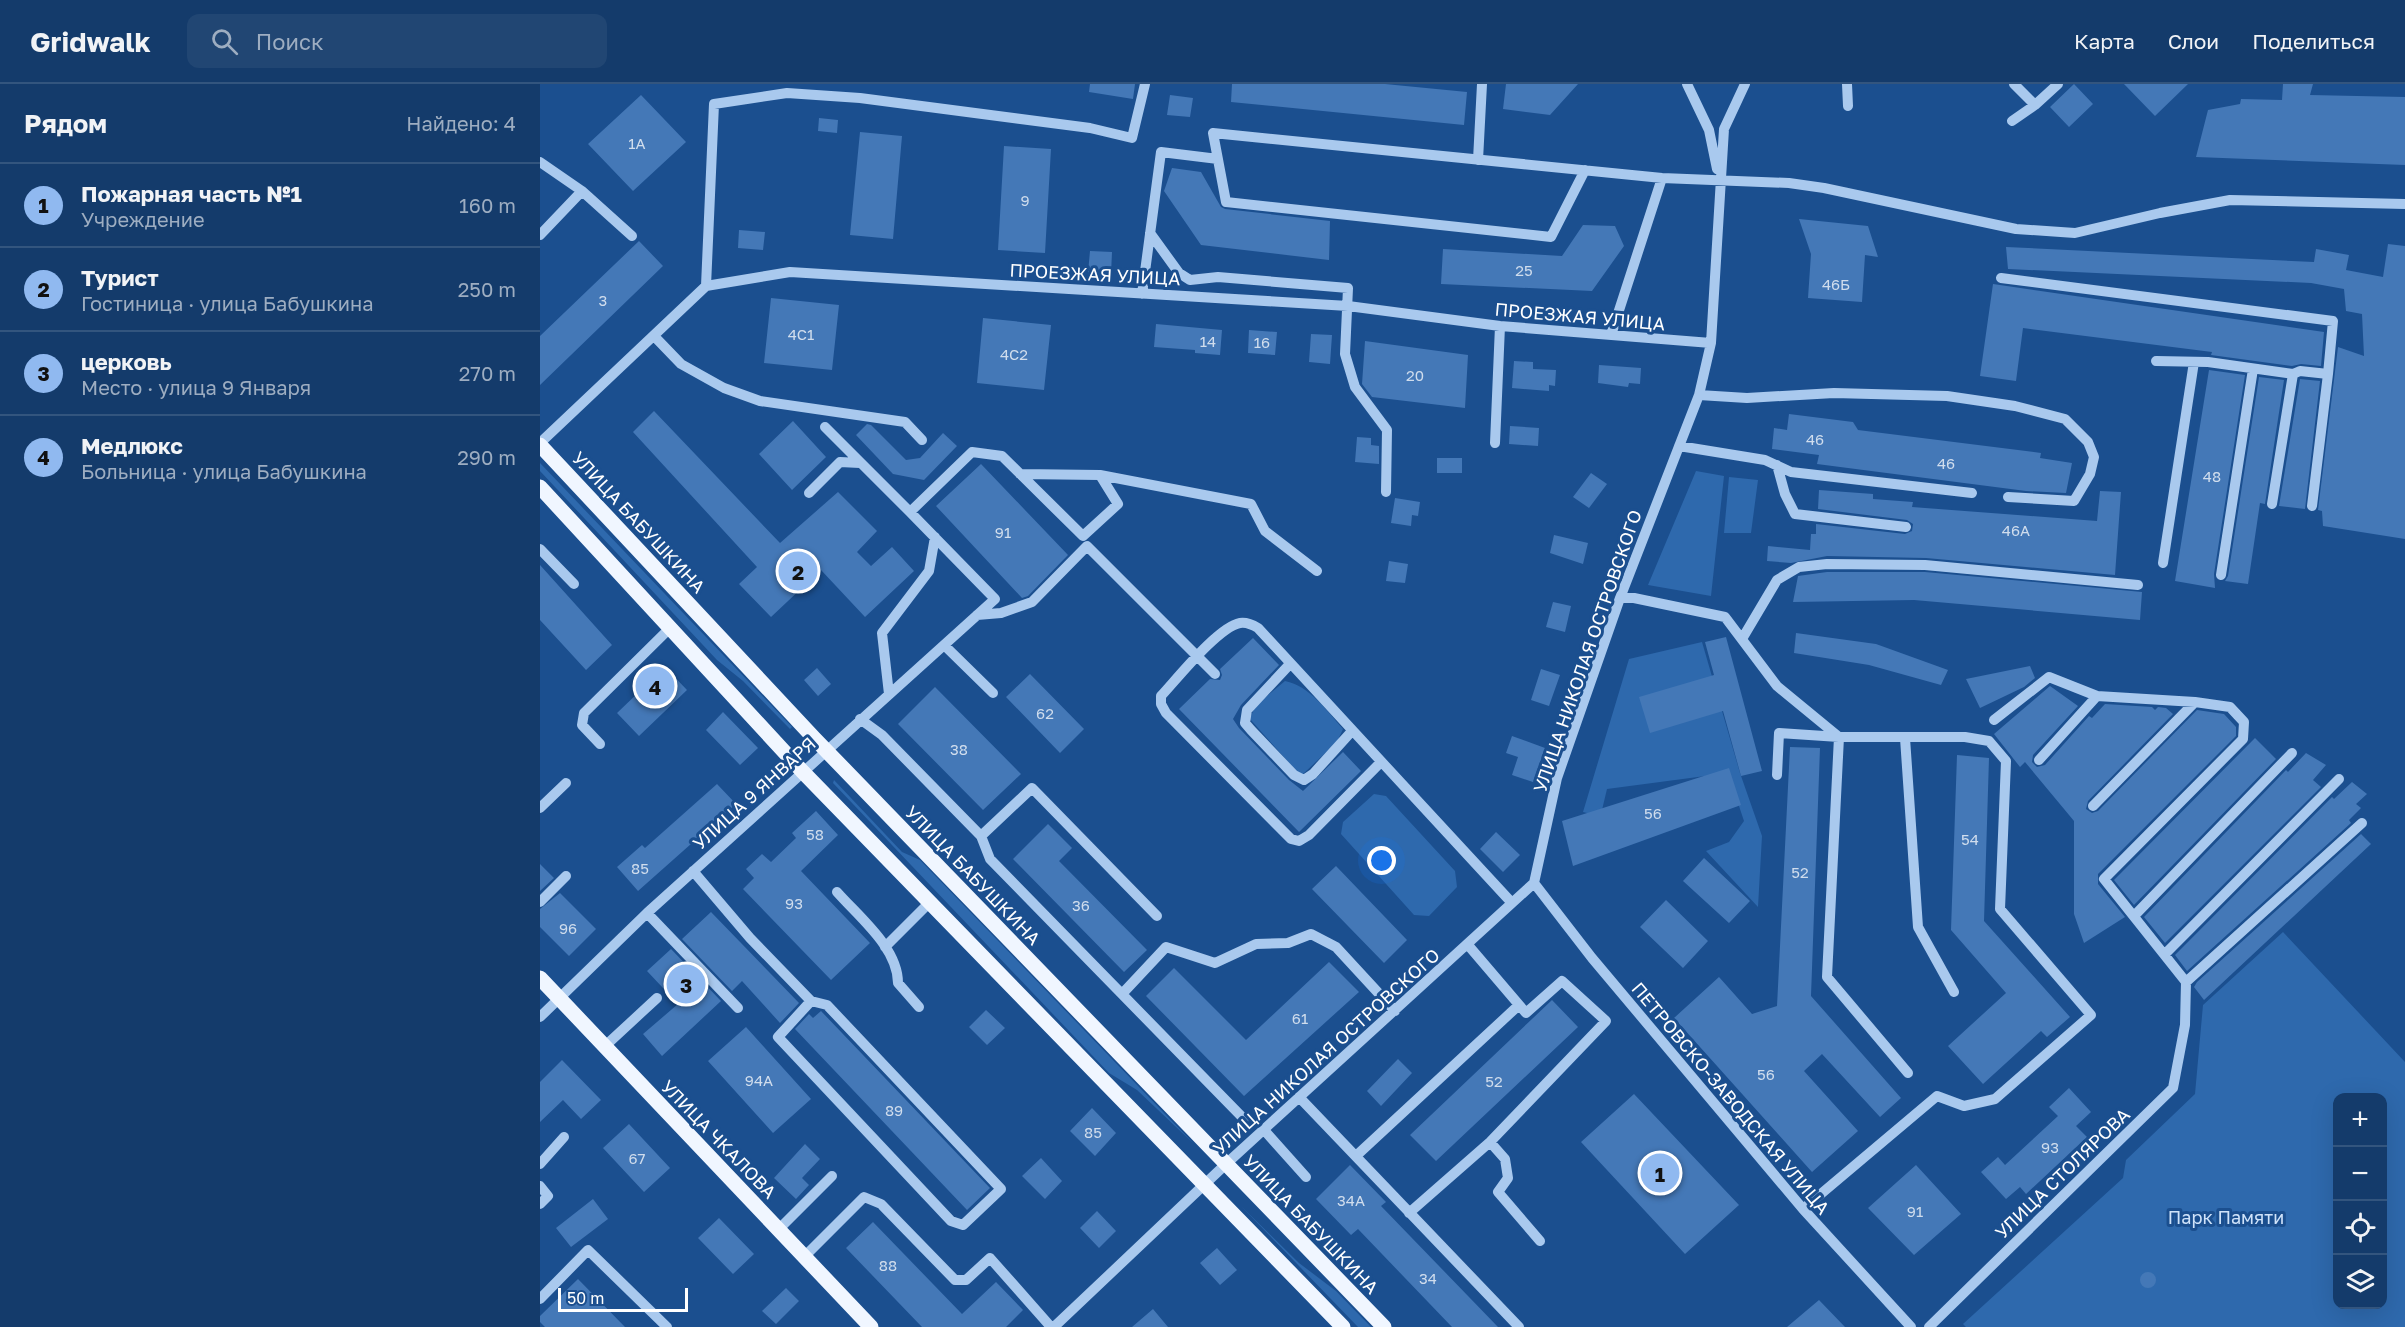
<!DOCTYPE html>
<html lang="ru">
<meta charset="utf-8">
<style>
body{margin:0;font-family:"Golos Text",sans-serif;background:#214673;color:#f1f3f6}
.controls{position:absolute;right:18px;bottom:18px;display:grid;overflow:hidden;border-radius:12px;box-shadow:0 6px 24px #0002}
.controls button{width:54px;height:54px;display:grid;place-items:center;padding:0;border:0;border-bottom:2px solid #33557e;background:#143b6b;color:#f1f3f6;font:30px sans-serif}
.scale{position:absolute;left:18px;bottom:15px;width:130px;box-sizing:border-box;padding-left:6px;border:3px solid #fff;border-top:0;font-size:16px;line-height:21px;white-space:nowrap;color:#fff;-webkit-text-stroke:4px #1b4f8f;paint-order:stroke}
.you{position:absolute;left:842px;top:777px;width:21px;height:21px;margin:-15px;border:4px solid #fff;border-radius:50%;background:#1a73e8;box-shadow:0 0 0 9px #1a73e833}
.badge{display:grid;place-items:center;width:39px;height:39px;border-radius:50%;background:#90b9f0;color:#111;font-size:20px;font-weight:700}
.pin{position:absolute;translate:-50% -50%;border:3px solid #fff;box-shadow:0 2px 6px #0006}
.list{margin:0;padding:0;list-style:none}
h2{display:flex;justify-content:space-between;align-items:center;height:78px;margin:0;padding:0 24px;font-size:26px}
h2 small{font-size:20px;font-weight:400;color:#9dadc1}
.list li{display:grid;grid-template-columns:39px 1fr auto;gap:18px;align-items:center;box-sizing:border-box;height:84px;padding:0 24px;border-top:2px solid #33557e}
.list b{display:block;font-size:22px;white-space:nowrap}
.list p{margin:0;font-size:20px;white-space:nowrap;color:#9dadc1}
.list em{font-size:20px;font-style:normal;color:#9dadc1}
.icon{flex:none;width:33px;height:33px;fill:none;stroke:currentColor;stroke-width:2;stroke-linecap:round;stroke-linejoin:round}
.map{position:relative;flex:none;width:1865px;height:1243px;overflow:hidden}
header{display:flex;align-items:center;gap:36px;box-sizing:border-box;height:84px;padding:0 30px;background:#143b6b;border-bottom:2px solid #33557e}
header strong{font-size:28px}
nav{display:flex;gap:33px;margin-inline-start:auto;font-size:21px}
.search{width:420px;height:54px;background:#214673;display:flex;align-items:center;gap:15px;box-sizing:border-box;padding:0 21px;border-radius:12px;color:#9dadc1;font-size:22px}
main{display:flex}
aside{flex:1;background:#143b6b}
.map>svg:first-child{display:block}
.green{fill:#2e69ad;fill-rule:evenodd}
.building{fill:#4478b7}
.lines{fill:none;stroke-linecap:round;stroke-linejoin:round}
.minor{stroke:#a9c9ee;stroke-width:10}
.major{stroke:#f0f6ff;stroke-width:15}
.labels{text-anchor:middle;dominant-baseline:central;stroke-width:6;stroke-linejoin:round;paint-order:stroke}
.number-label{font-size:15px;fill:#d0dded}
.street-label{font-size:18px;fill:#fff;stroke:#1b4f8f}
.park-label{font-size:18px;fill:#cfe3fa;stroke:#1b4f8f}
</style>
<header>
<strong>Gridwalk</strong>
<div class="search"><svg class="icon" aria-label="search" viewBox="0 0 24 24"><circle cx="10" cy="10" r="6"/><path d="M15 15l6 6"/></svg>Поиск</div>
<nav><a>Карта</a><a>Слои</a><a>Поделиться</a></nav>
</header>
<main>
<aside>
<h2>Рядом<small>Найдено: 4</small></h2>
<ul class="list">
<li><span class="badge">1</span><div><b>Пожарная часть №1</b><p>Учреждение</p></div><em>160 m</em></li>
<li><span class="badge">2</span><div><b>Турист</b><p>Гостиница · улица Бабушкина</p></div><em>250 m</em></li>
<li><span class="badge">3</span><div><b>церковь</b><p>Место · улица 9 Января</p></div><em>270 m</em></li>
<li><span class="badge">4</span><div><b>Медлюкс</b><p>Больница · улица Бабушкина</p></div><em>290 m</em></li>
</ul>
</aside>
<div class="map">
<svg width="1865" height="1243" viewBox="0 0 1865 1243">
<rect width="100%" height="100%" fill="#1b4f8f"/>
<path class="green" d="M0 379 252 643 250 645 203 597 177 576 0 387Z
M1156 387 1184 392 1171 512 1108 501Z
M1189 393 1218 396 1211 449H1184Z
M1162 558 1200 689 1222 752 1218 823 1166 767 1189 758 1204 737 1188 689 1067 705 1062 726 1051 730 1043 728 1089 575Z
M745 597C770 602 787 627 803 645L797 658 763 690H759L710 635 715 622Z
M294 696 362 768 380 776 654 1060 597 1006 569 989 293 699Z
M834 710 846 712 915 787 917 803 889 832 874 831 801 750 803 738Z
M1743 848 1865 978V1243H1426L1423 1240 1583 1094 1586 1076 1655 1010 1663 921ZM1798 1014H1842V1220H1798Z
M701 1122 759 1179 796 1207 831 1243H818Z"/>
<path class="building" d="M550 0H595L593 15 549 8Z
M692 0H845L927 8 924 41 691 18Z
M966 0H1038L1010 31 963 25Z
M1534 0 1553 20 1529 43 1510 23Z
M1584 0H1648L1615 32Z
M1743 0H1773L1770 11 1865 13V81L1656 73 1668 26 1700 20 1701 15 1742 16Z
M101 11 146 58 93 107 48 60Z
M630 11 653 14 650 33 627 31Z
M279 34 298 36 297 49 278 47Z
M320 48 362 52 353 155 310 151Z
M464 62 511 65 505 169 458 166Z
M632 84 661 88 681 123 685 125 790 137 789 176 661 161 624 107Z
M1259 135 1328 142 1338 173 1325 171 1322 218 1268 214 1271 170Z
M1043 141 1075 142 1084 162 1052 207 901 200 903 165 1022 172Z
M199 146 225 148 223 166 198 164Z
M99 157 123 182 0 301V252Z
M1848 160 1865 162V455L1783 442 1782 427 1778 426 1798 263 1824 272 1822 230 1806 227 1804 205 1771 199 1468 185 1466 163 1774 178 1776 165 1809 171 1806 186 1843 193Z
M550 167 572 168 571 190 548 189Z
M1453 200 1784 248 1781 282 1761 280 1752 282 1671 271 1672 268 1483 244 1476 297 1440 292Z
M231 214 299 221 292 286 224 279Z
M443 234 511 241 504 306 437 299Z
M616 240 682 246 680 271 655 269V266L614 263Z
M709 246 737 248 735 271 708 269Z
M771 250 792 251 790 280 769 278Z
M825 257 928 271 925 324 832 313 822 300Z
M974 277 993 278V285L1016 286 1015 302 1009 301V307L972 304Z
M1059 281 1101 284 1100 300 1089 299 1088 303 1058 299Z
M1669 286 1705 291 1674 490 1675 504 1635 497Z
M1719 293 1744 296 1725 420 1720 419 1708 500 1685 497 1688 492Z
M1760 295 1780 297 1765 425 1739 422Z
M114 327 240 459 298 408 337 447 317 468 331 482 352 463 374 487 325 533 281 486 231 533 199 500 217 483 93 348Z
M1249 330 1313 338 1318 346 1501 369 1500 374 1532 379 1526 409 1486 407 1277 380 1279 371 1232 365 1234 344 1247 346Z
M253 337 286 373 252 406 219 370Z
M327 340 331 341 366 376 380 374 403 349 417 362 384 396 353 390 316 351Z
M970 342 999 344 998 362 969 360Z
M817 353 831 354V361L839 362V380L815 378Z
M897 374H922V389H897Z
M441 380 528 471 488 512 482 514 396 422Z
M1051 389 1067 400 1049 424 1033 413Z
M1279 406 1333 410V415L1373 418 1372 423 1557 437 1560 407 1581 408 1575 491 1386 474 1287 472 1251 479 1227 477 1228 462 1270 466 1271 450H1276V440L1365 450 1372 447 1373 440 1367 436 1278 425Z
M855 414 880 418 878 432 872 431 871 442 851 439Z
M1014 451 1048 459 1043 480 1010 469Z
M849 477 868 480 865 499 846 497Z
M0 481 72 561 46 586 0 536Z
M1287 488H1385L1602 508 1600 536 1374 516 1253 518 1258 492Z
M1013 518 1031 522 1025 548 1006 543Z
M1256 549 1336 560 1408 586 1401 601 1329 581 1254 569Z
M1186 553 1222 687 1201 692 1183 627 1110 649 1099 613 1174 591 1165 558Z
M713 554 739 581 701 621 693 635 699 644 749 696 763 707 803 668 821 687 759 748 639 625 670 595 680 596 682 591 680 585Z
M1490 582 1495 594 1484 603 1440 624 1426 595Z
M125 583 147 606 99 652 77 629Z
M277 584 291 600 278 612 264 596Z
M1001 585 1020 591 1009 622 991 616Z
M490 590 544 645 520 669 466 613Z
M1510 602 1538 622 1493 671 1492 678 1497 683 1505 681 1549 632 1552 634 1565 620 1612 623 1615 626 1618 623 1626 624 1633 630 1548 717 1546 725 1552 729 1558 727 1657 626 1684 630 1696 643V652L1558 790V800L1585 833 1544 859 1534 830V737L1485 678 1480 683 1454 650Z
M395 603 481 690 443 726 358 640Z
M183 628 218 664 200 681 166 646Z
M972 652 1005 664 993 698 972 691 978 673 966 669Z
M1715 654 1736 675 1594 821 1574 796Z
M1250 663 1280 664 1271 912 1361 1014 1340 1033 1282 970 1264 987 1318 1047 1272 1088 1134 934 1179 893 1212 930 1237 922Z
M1766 669 1786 681 1773 696 1781 703 1625 859 1604 833 1746 686 1748 688Z
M1417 671 1449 674 1444 837 1530 933 1507 953 1501 947 1443 1000 1408 962 1466 909 1411 846Z
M1189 684 1201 721 1033 782 1022 737Z
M1812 698 1827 710 1816 720 1821 724 1809 736 1811 739 1647 887 1635 871 1792 713 1794 715Z
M177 700 196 720 98 807 77 783 102 761 105 764Z
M276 727 298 751 261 787 330 859 291 896 203 805 214 794 206 785 222 770 231 778 256 754 252 749Z
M508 740 532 764 519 777 607 866 584 888 473 775Z
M956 748 980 771 963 788 940 765Z
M1821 750 1831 760 1664 916 1654 903 1657 898Z
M1164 774 1210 817 1189 839 1143 797Z
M0 780 14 794 0 807Z
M796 782 867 856 844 879 772 805Z
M20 809 56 845 29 872 0 843V825Z
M1126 816 1168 857 1143 884 1100 843Z
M171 828 259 919 240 939 202 897 192 907 142 855Z
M131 865 181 917 122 972 103 950 138 920 107 887Z
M789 878 819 908 704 1012 606 912 634 884 706 956Z
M1012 916 1038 943 896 1077 870 1051Z
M446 926 465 944 447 961 429 943Z
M281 927 450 1104 427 1126 255 945 269 930 273 934Z
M206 943 271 1015 233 1049 168 977Z
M858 975 872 989 841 1022 827 1007Z
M22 976 61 1016 41 1035 23 1016 0 1038V998Z
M1529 1004 1551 1028 1536 1042 1547 1053 1486 1110 1480 1103 1466 1115 1441 1088 1458 1073 1465 1081 1518 1032 1509 1023Z
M1094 1010 1199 1121 1145 1170 1041 1058Z
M552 1024 576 1049 555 1072 530 1047Z
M89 1040 130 1084 104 1108 63 1064Z
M265 1060 280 1075 262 1094 269 1101 256 1115 234 1094Z
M501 1074 522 1097 505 1115 482 1092Z
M810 1081 846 1118 841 1122 958 1243H912L818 1145 811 1151 776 1115Z
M1376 1081 1421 1130 1374 1171 1328 1124Z
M53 1115 68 1135 31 1163 16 1144Z
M557 1127 576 1147 559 1164 540 1144Z
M179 1134 214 1170 193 1190 158 1154Z
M333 1138 422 1230 456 1198 483 1226 466 1243H382L306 1164Z
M677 1164 697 1186 680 1201 660 1179Z
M1600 1196a8 8 0 1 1 16 0a8 8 0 1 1-16 0Z
M38 1195 85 1243H5L0 1238V1232Z
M246 1204 259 1217 236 1240 222 1227Z
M1279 1216 1305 1243H1247Z
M613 1225 628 1243H592Z"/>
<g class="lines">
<path class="minor" d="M1147 0 1169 46 1177 85
M1307 0 1308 22
M1474 0 1495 21
M1472 37 1495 21 1518 0
M938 76 942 0
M0 78 42 107 0 151
M1045 86 1011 153 686 118 673 49 1122 94 1249 99 1284 104 1476 145 1535 149 1620 129 1690 116 1865 120
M42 107 92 152
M610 149 639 189 650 196 678 193 808 204 805 270 815 303 847 346 846 408
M1461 194 1793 237 1788 290 1760 287 1753 290
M166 202 174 20 247 9 320 14 550 44 592 54 605 0
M602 210 621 68 678 75
M1071 251 1122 94
M114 252 141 280 184 304 220 317 365 338 382 356
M1616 277 1668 278 1753 290 1732 420
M1159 311 1207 314 1294 309 1407 312 1475 322 1525 335 1548 358 1554 373 1550 390 1534 417 1468 413
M285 343 370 428
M0 359 166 202 250 188 808 222 960 242 1171 259
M955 359 960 242
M1139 362 1225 376 1251 388 1432 409
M1237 381 1245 410 1255 430 1366 443
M560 391 711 420 725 447 777 487
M269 409 300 378 320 379
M1772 422 1788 290
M0 465 34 500
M1623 479 1654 278
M1681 491 1713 285
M1080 514H1094L1185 533 1237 602 1299 653H1425L1449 657 1466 677 1460 825 1551 931 1455 1015 1424 1022 1397 1012 1263 1125
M437 531 461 529 492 518 547 462 675 590
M1202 555 1237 496 1259 483 1287 480 1385 481 1598 501
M404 561 453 609
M750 580 707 626 705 639 711 646 754 691 764 696 773 690 812 647
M349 610 342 549 389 487 395 453
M320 635 342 651 441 752 492 704 617 832
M1454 636 1509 593 1557 612
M1365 654 1378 843 1414 908
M60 660 42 641 44 629 130 544
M841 678 769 751 759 757 751 755 626 629 621 620V612C637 595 678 543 700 539 706 538 713 541 718 544L972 819
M1237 691 1239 649 1299 653 1287 893 1368 989
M1553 722 1655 618
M0 724 26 699
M441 752 450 775 704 1035
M153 787 210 854 271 917 287 921 461 1105 423 1141 411 1137 238 953 271 917
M994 799 1052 874 1263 1125 1371 1243
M297 808C320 834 358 864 358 899L379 923
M0 818 26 792
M107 829 198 924
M1594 832 1752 669
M345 863 390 818
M1625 870 1799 695
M1646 898 1822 739
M582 910 626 863 675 879 716 860 748 859 771 850 796 863 855 927
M0 933 107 829 455 515 370 428 432 368 462 372 543 452 578 420 560 391 480 390
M64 963 117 914
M759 1013 979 1243
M724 1046 766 1093
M950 1058 965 1075 968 1094 958 1108 1000 1157
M817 1071 979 921
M0 1080 24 1053
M0 1102 8 1112 0 1120
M869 1129 950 1058 1066 937 1022 897 986 929 928 861
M238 1146 292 1092
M264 1173 324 1113 341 1120 415 1196H426L450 1174 511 1243
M0 1215 48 1166 127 1243
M514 1243 686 1080 994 799 1017 694 1080 514 1159 311 1171 259 1184 45 1205 0
M1389 1243 1633 1004 1645 941 1646 898 1564 795 1703 655 1704 638 1690 623 1655 618 1557 612 1499 676"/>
<path class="major" d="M0 361 274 654 844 1243
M0 403 262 687 803 1243
M0 894 331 1243"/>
</g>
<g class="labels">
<g class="number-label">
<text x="97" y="59">1А</text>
<text x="485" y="116">9</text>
<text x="984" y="186">25</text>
<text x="1296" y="200">46Б</text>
<text x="63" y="216">3</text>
<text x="261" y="250">4С1</text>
<text x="668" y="257">14</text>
<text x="722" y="258">16</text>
<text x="474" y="270">4С2</text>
<text x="875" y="291">20</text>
<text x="1275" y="355">46</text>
<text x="1406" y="379">46</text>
<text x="1672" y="392">48</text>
<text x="1476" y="446">46А</text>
<text x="463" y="448">91</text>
<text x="505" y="629">62</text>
<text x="419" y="665">38</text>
<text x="1113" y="729">56</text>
<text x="275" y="750">58</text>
<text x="1430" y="755">54</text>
<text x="100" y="784">85</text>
<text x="1260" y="788">52</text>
<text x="254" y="819">93</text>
<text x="541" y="821">36</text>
<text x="28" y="844">96</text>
<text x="760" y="934">61</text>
<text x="1226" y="990">56</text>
<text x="219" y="996">94А</text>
<text x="954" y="997">52</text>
<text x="354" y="1026">89</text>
<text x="553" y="1048">85</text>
<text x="1510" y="1063">93</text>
<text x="97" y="1074">67</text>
<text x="811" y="1116">34А</text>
<text x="1375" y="1127">91</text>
<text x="348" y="1181">88</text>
<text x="888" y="1194">34</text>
</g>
<g class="street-label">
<text transform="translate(555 190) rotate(3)">ПРОЕЗЖАЯ УЛИЦА</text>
<text transform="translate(1040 232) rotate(5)">ПРОЕЗЖАЯ УЛИЦА</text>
<text transform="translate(99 438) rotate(47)">УЛИЦА БАБУШКИНА</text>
<text transform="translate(1047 567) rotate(-71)">УЛИЦА НИКОЛАЯ ОСТРОВСКОГО</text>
<text transform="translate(214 709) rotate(-42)">УЛИЦА 9 ЯНВАРЯ</text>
<text transform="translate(433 791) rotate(46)">УЛИЦА БАБУШКИНА</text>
<text transform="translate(786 967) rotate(-42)">УЛИЦА НИКОЛАЯ ОСТРОВСКОГО</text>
<text transform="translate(1191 1014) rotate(50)">ПЕТРОВСКО-ЗАВОДСКАЯ УЛИЦА</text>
<text transform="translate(179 1055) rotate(46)">УЛИЦА ЧКАЛОВА</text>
<text transform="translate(1522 1089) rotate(-44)">УЛИЦА СТОЛЯРОВА</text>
<text transform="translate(771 1140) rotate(46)">УЛИЦА БАБУШКИНА</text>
</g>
<g class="park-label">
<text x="1686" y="1133">Парк Памяти</text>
</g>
</g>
</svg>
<div class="controls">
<button>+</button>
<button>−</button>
<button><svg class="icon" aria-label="locate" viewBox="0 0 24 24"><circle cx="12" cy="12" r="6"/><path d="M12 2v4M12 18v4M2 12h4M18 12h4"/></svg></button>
<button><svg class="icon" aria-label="layers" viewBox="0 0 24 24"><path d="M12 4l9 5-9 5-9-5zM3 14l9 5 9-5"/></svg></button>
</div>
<div class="scale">50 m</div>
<div class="you"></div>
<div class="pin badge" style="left:1120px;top:1089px">1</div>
<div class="pin badge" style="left:258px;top:487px">2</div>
<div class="pin badge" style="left:146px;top:900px">3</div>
<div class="pin badge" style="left:115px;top:602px">4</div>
</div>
</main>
